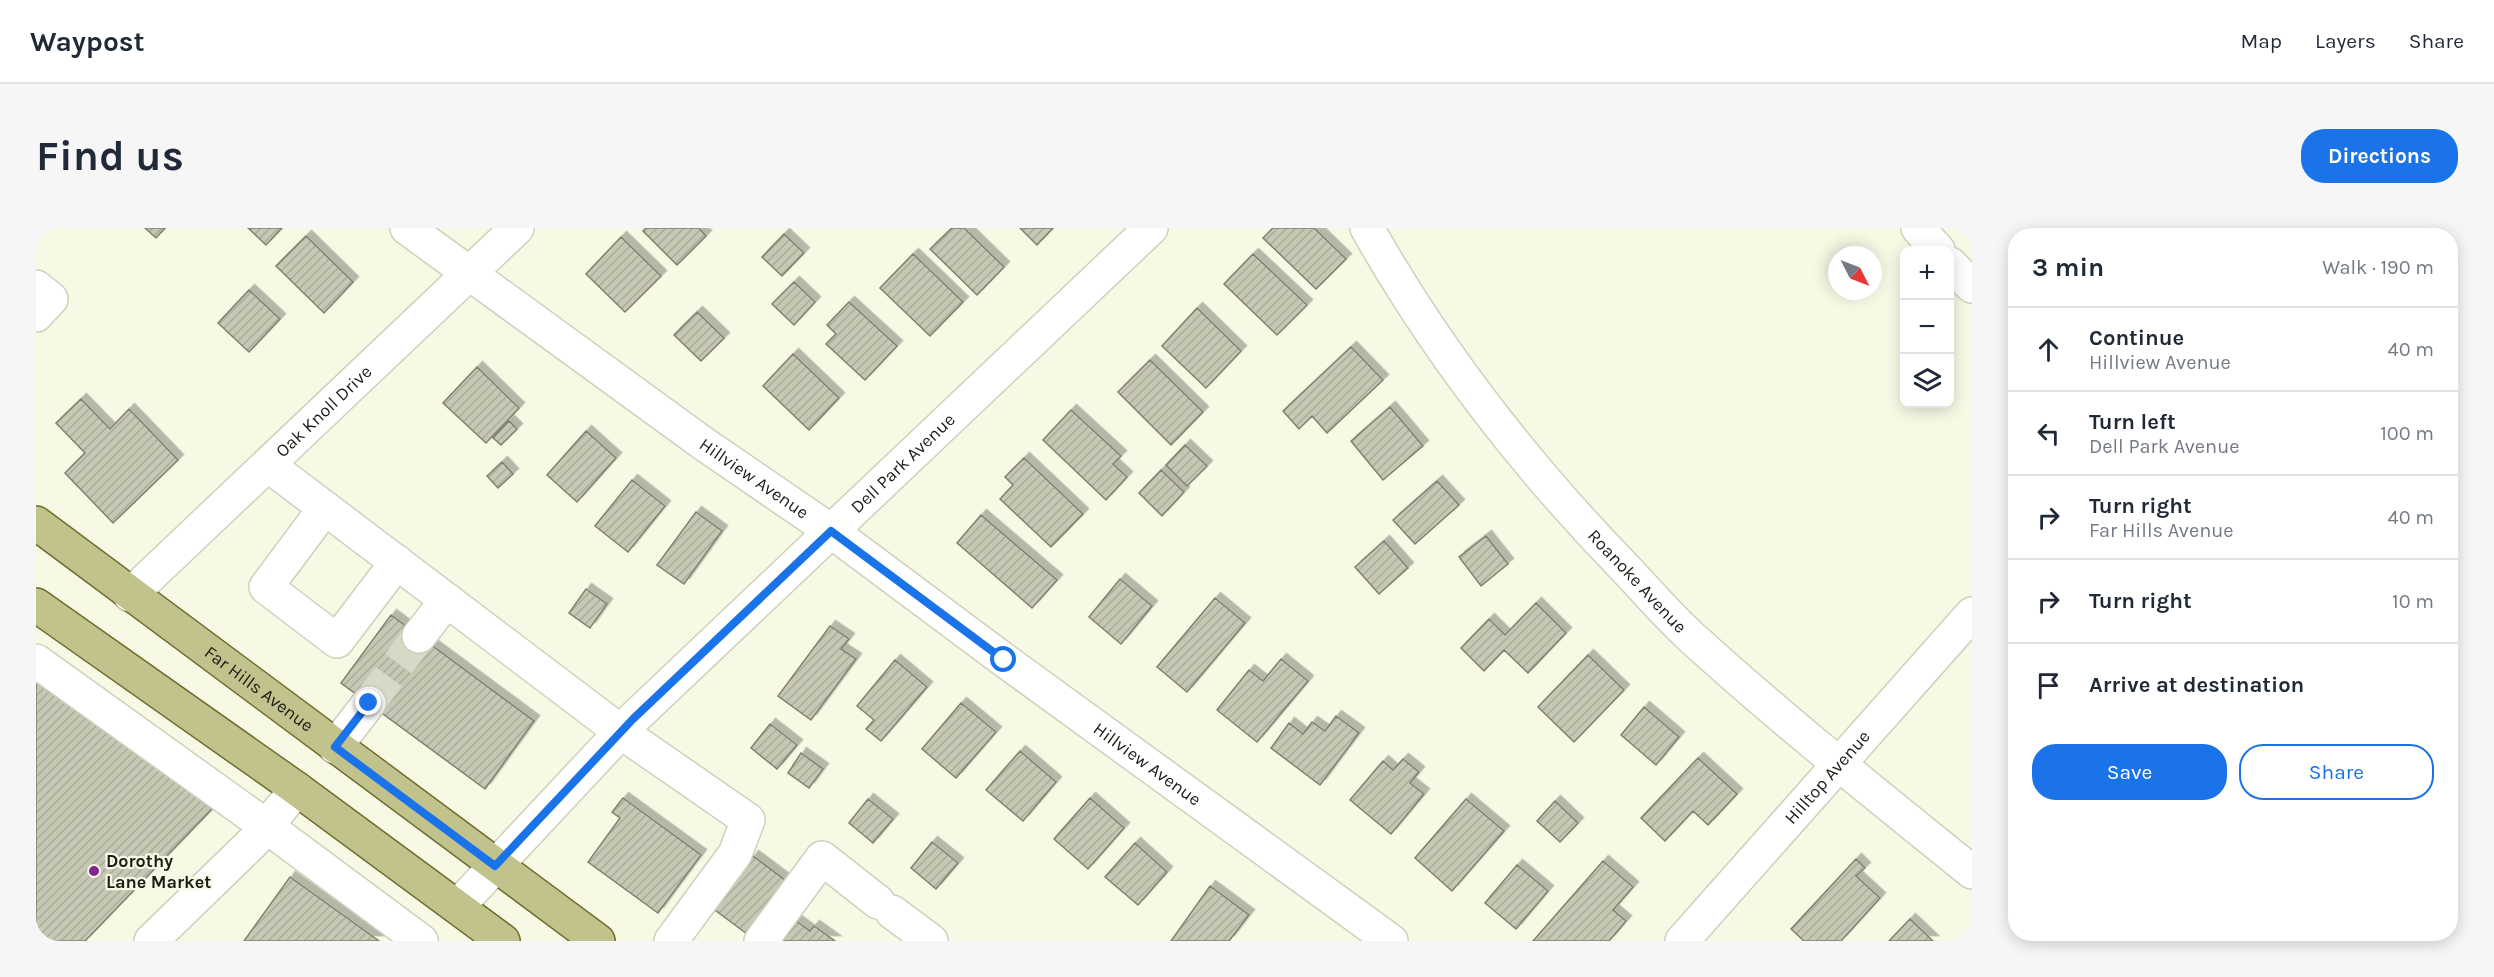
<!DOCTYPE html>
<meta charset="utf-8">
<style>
body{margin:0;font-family:Karla,sans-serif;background:#f6f6f7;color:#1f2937}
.controls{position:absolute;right:18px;top:18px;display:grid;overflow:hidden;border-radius:12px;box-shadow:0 3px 15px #0003}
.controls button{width:54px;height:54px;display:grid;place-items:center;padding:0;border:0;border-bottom:2px solid #e0e1e3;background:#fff;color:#1f2937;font:30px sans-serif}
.compass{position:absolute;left:1792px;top:18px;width:54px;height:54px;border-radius:50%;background:#fff;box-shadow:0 3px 15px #0003;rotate:132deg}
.stop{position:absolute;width:18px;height:18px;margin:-14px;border:4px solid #1a73e8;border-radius:50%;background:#fff}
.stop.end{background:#1a73e8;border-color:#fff;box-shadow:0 2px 6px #0008}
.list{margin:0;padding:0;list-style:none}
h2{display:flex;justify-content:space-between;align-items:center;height:78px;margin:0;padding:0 24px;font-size:26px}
h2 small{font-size:20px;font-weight:400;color:#747a83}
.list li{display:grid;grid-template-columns:39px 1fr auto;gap:18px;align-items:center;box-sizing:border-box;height:84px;padding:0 24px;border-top:2px solid #e0e1e3}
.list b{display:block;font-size:22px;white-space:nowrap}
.list p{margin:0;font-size:20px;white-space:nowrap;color:#747a83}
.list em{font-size:20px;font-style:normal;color:#747a83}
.actions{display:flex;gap:12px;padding:18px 24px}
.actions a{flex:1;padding:14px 0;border:2px solid #1a73e8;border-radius:24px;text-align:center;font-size:21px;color:#1a73e8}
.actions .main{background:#1a73e8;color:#fff}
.icon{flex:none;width:33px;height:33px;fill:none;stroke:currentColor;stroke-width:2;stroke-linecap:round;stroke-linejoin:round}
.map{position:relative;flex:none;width:1936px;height:713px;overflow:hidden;border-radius:24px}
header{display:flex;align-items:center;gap:36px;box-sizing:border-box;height:84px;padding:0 30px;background:#fff;border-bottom:2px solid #e0e1e3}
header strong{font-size:28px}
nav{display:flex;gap:33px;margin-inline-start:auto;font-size:21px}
.intro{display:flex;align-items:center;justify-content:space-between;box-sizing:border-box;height:144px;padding:0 36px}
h1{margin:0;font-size:42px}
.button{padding:15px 27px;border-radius:24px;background:#1a73e8;color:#fff;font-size:21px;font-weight:700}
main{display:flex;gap:36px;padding:0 36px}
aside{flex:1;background:#fff;border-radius:24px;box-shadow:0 3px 15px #0003}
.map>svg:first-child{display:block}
.building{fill:url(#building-hatch);stroke:#80816f;stroke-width:1.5;filter:url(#shadow)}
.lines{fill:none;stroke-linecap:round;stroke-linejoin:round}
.minor-tunnel{stroke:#d7d8c6;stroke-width:33;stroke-dasharray:33 16;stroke-linecap:butt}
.minor-casing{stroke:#cfd0bc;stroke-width:36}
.major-casing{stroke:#6e6e31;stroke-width:36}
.minor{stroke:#fff;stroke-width:33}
.major{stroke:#c2c28c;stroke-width:33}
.route{stroke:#1a73e8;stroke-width:8}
.poi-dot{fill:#7f2693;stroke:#f8f9e5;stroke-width:2}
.labels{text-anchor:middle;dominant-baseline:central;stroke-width:4.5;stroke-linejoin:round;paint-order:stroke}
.street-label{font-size:18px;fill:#1d1d16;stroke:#f8f9e5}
.poi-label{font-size:18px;font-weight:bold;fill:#1d1d16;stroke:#f8f9e5;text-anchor:start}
</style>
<header>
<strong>Waypost</strong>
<nav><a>Map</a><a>Layers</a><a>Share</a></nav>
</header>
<div class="intro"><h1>Find us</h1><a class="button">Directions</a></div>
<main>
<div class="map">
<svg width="1936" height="713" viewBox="0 0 1936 713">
<defs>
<pattern id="building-hatch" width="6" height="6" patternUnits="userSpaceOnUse" patternTransform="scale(1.5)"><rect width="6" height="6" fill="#c7c8b4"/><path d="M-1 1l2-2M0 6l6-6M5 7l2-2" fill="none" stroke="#aaab9a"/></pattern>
<filter id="shadow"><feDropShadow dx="5.5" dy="-5.5" stdDeviation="0" flood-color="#0004"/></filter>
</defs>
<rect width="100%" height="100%" fill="#f8f9e5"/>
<path class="building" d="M109 0H129L120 10Z
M212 0H246L230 17Z
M610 0H663L670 8 641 37 607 3Z
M916 0H928L968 39 941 67 894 21Z
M984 0H1017L1001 17Z
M1237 0H1278L1310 31 1280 61 1227 10Z
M748 6 768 25 746 48 726 29Z
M270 8 317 54 288 85 240 38Z
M585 9 625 48 589 84 550 46Z
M877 26 927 74 894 108 844 60Z
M1217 26 1271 77 1241 107 1188 56Z
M758 54 779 74 758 97 736 76Z
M213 62 244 91 213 124 182 95Z
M813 74 861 118 829 152 790 116 800 106 791 97Z
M1161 80 1205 123 1170 160 1126 118Z
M661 84 688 110 665 133 638 107Z
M1315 119 1347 152 1291 205 1276 188 1263 201 1247 183Z
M757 126 803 170 773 202 727 158Z
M1114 132 1167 184 1135 217 1082 164Z
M441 139 483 180 450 215 407 175Z
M45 171 74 201 93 181 142 232 77 295 29 245 49 225 20 195Z
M1354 179 1387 218 1347 252 1315 213Z
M1035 182 1085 228 1077 236 1091 249 1070 272 1007 212Z
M473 193 481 201 465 217 457 210Z
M550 203 580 230 541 274 511 247Z
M1149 217 1171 238 1151 258 1130 237Z
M988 230 1047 286 1015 319 964 271 977 257 969 249Z
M466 234 477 246 462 260 451 248Z
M1125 242 1148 264 1126 288 1103 265Z
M596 252 629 278 592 324 559 298Z
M1401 253 1423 277 1379 316 1357 292Z
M660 284 686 303 648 356 621 337Z
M945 287 1021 352 996 380 921 315Z
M1450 308 1472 336 1445 358 1423 329Z
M1348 313 1372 340 1343 366 1319 339Z
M1084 351 1116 378 1085 416 1053 389Z
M550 361 571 376 554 400 533 385Z
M1179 370 1209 395 1151 464 1121 439Z
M1500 375 1530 405 1492 445 1468 422 1448 443 1425 420 1453 391 1469 407Z
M355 387 498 493 449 561 305 455Z
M794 398 813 411 805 421 820 431 775 492 742 468Z
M1552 427 1588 462 1538 514 1502 479Z
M1245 431 1272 453 1221 514 1181 482 1213 442 1227 453Z
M859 432 891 459 845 513 830 501 838 492 821 478Z
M0 452 183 574 49 713H0Z
M925 475 960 504 920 550 886 521Z
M1608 479 1643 509 1620 537 1585 507Z
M1300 488 1323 505 1284 557 1235 520 1253 495 1267 506 1276 494 1289 503Z
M734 496 761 517 741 541 715 520Z
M984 523 1020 554 987 593 950 562Z
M765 525 787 541 773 560 752 545Z
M1662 530 1701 566 1672 597 1657 583 1629 613 1605 590Z
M1367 531 1383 544 1374 555 1388 566 1355 606 1314 572 1347 533 1357 542Z
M587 570 665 627 622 685 552 634 584 590 576 584Z
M1054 570 1088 600 1052 641 1018 611Z
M832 571 857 591 837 615 813 595Z
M1430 571 1468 603 1416 663 1379 630Z
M1519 573 1542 595 1524 614 1501 593Z
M896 614 922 635 900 661 875 640Z
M1099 615 1131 644 1102 677 1069 649Z
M717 628 749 652 711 706 679 682Z
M1820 631 1829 640 1820 648 1844 670 1805 713H1768L1755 701Z
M1567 633 1597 659 1577 682 1590 693 1573 713H1497Z
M1481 637 1512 663 1480 701 1449 675Z
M254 649 343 713H208Z
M1174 658 1213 687 1193 713H1135Z
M756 690 774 703 778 698 799 713H740Z
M1874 691 1897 713H1853Z"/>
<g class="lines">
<path class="minor-tunnel" d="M333 475 383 408"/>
<defs>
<g id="minor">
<path id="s1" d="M371 0 668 216 795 303 968 432 1355 713"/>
<path id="s2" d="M1331 0C1401 124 1489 237 1588 339 1610 362 1631 387 1654 408 1745 491 1841 567 1936 644"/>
<path d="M1882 0 1902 22"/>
<path d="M1914 36 1936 58"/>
<path d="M0 59 15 71 0 87"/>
<path d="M232 237 585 504 712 592 699 626 635 713"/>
<path d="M289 280 230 359 301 413 361 334"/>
<path id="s3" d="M94 367 481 0"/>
<path d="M383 408 411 372"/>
<path d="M0 433 230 598 385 713"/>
<path d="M299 519 333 475"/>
<path id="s4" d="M422 678 597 491 1115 0"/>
<path d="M856 684 895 713"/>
<path d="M115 713 218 613 261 561"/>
<path d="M725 713 786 630 842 674"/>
<path id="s5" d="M1646 713 1936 386"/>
</g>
<g id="major">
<path id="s6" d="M0 295 562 713"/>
<path d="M0 377 261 561 467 713"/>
</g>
</defs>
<use href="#minor" class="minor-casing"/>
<use href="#major" class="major-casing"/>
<use href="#minor" class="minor"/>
<use href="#major" class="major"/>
</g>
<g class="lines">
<path class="route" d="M333 475 299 519 459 638 597 491 795 303 968 432"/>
</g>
<circle class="poi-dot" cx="58" cy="643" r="6"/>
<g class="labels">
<g class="street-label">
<text stroke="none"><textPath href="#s3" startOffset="267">Oak Knoll Drive</textPath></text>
<text stroke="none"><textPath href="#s4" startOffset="628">Dell Park Avenue</textPath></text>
<text stroke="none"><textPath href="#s1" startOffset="428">Hillview Avenue</textPath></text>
<text stroke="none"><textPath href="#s2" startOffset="446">Roanoke Avenue</textPath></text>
<text stroke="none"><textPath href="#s6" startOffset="278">Far Hills Avenue</textPath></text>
<text stroke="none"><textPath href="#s1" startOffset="914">Hillview Avenue</textPath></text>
<text stroke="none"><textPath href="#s5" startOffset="219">Hilltop Avenue</textPath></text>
</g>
<g class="poi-label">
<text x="70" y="633">Dorothy<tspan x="70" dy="21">Lane Market</tspan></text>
</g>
</g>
</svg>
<div class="controls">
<button>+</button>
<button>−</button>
<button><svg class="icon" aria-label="layers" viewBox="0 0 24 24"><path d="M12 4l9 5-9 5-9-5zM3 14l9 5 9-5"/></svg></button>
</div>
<svg class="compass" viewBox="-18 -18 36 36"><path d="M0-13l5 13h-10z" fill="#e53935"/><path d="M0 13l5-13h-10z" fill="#747a83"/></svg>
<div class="stop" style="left:968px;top:432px"></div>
<div class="stop end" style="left:333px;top:475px"></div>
</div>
<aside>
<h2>3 min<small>Walk · 190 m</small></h2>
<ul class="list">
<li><svg class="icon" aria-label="ahead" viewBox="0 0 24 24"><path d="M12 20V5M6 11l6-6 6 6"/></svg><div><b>Continue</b><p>Hillview Avenue</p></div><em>40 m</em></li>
<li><svg class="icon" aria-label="left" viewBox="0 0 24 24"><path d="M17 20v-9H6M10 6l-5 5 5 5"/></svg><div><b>Turn left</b><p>Dell Park Avenue</p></div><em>100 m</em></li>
<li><svg class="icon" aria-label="right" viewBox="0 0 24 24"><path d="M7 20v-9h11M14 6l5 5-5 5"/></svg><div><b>Turn right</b><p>Far Hills Avenue</p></div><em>40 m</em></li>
<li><svg class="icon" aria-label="right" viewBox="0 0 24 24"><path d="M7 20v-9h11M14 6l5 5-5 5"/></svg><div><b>Turn right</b></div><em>10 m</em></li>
<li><svg class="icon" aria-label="arrive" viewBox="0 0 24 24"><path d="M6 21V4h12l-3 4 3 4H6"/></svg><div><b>Arrive at destination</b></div></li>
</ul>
<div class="actions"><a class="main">Save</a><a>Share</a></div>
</aside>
</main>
